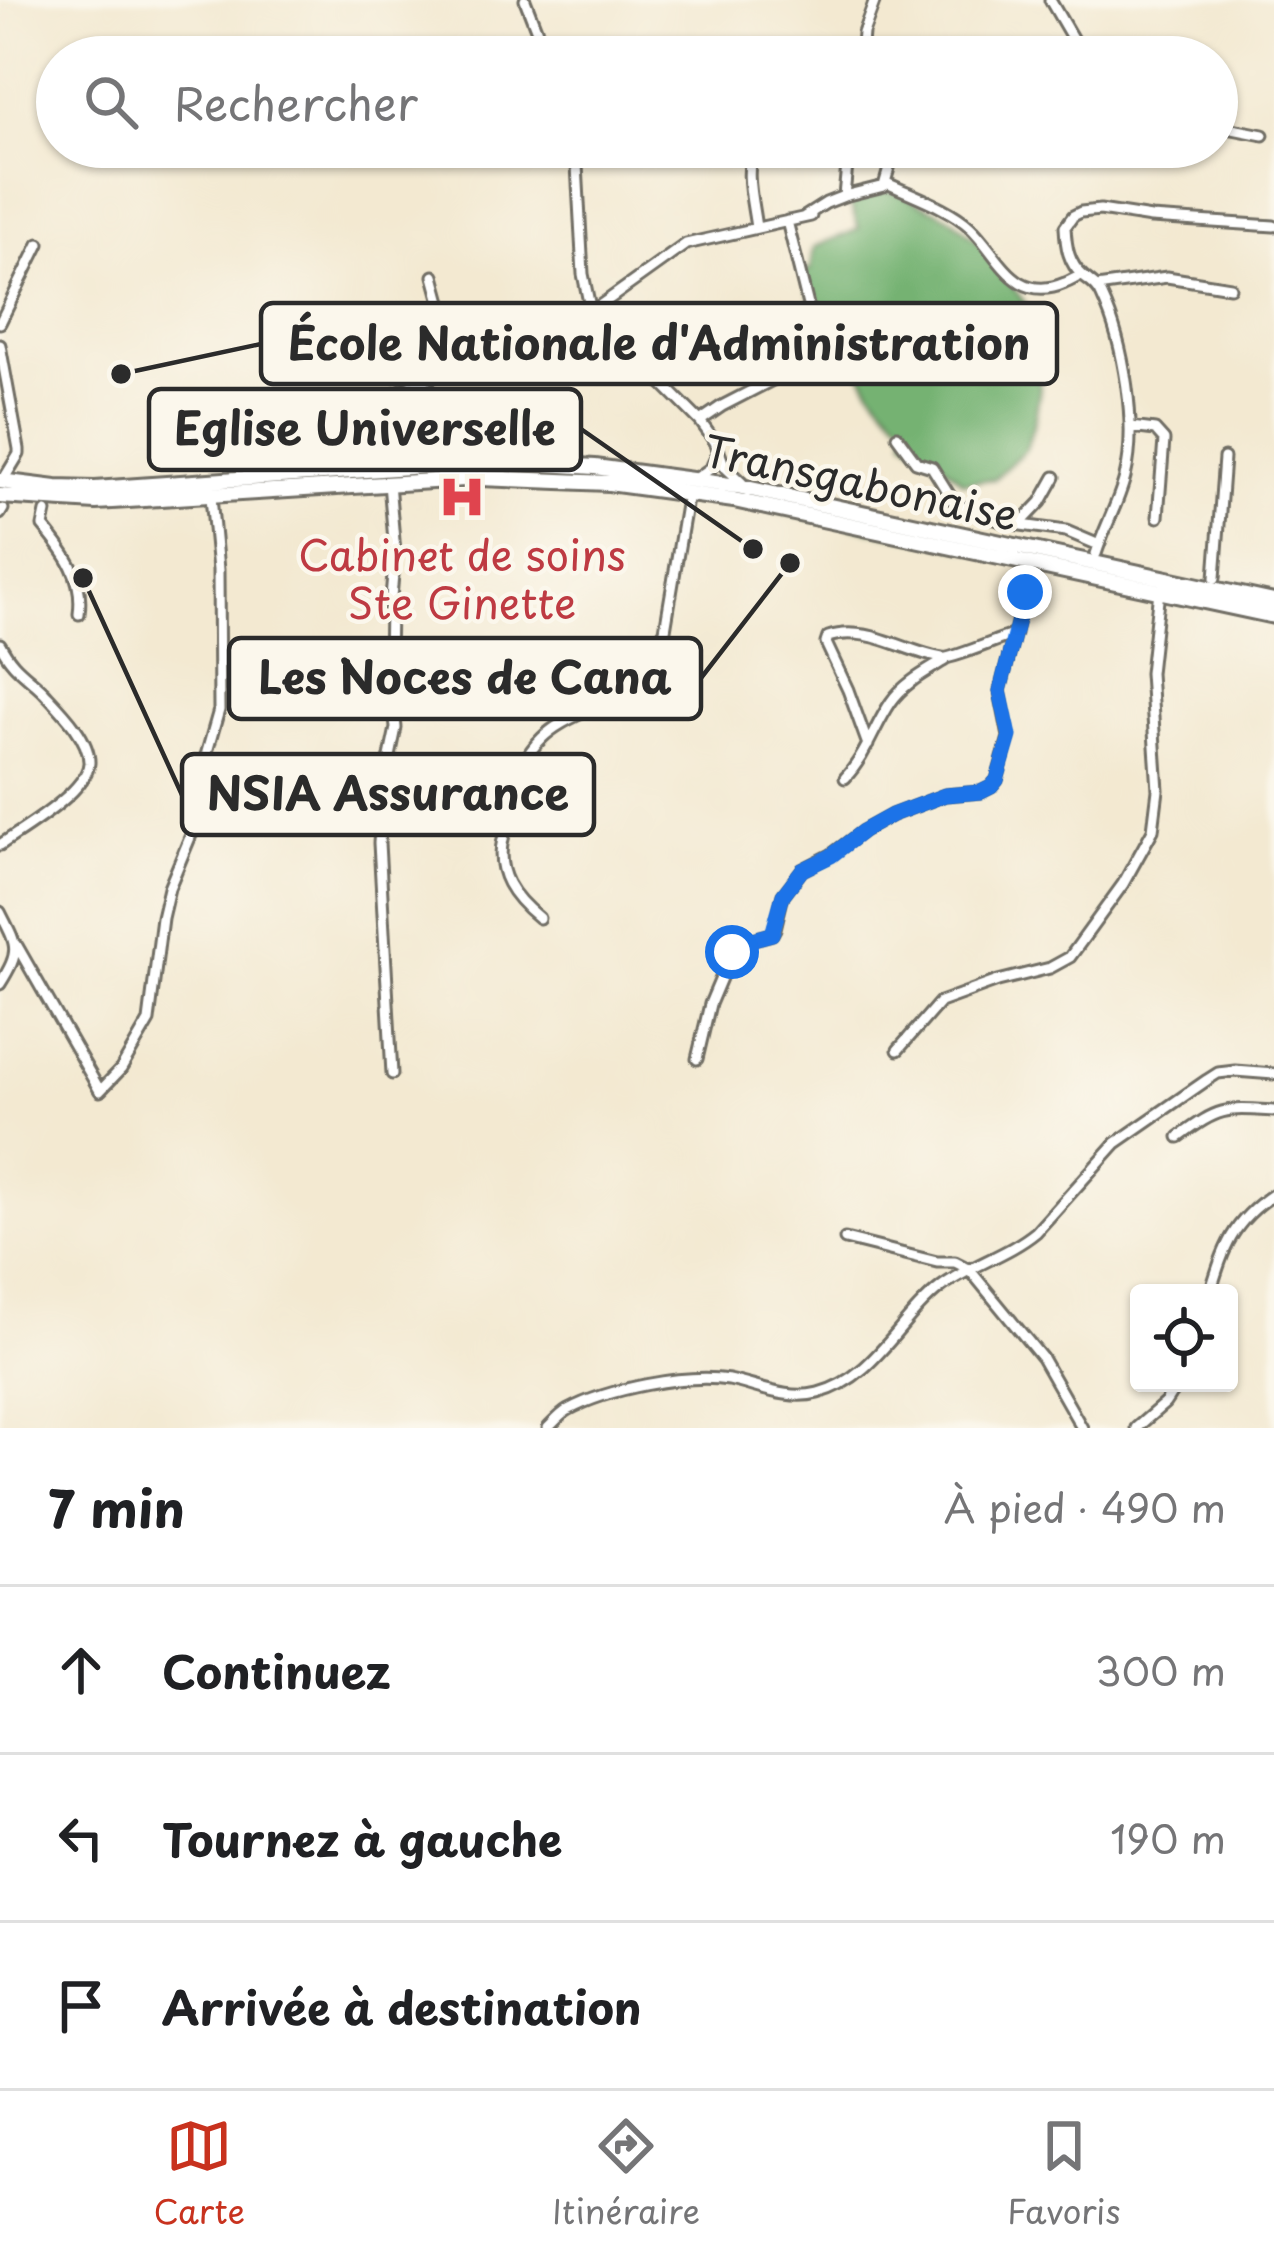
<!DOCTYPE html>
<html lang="fr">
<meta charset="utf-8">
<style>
body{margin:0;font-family:"Playpen Sans",sans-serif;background:#f2f2f2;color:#202124}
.controls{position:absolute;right:36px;bottom:36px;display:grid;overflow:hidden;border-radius:12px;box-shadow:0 3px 9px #0004}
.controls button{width:108px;height:108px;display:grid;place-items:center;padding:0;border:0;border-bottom:3px solid #e0e0e0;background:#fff;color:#202124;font:60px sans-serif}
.stop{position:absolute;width:36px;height:36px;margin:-27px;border:9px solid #1a73e8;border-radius:50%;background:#fff}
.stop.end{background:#1a73e8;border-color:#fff;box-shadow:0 3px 12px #0008}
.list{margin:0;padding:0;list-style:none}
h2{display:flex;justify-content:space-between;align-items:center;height:156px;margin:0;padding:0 48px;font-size:51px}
h2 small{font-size:39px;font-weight:400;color:#757577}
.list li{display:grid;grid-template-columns:78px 1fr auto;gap:36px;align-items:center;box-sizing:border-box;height:168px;padding:0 48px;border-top:3px solid #e0e0e0}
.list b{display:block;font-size:45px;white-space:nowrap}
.list em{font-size:39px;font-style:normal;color:#757577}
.icon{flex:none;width:66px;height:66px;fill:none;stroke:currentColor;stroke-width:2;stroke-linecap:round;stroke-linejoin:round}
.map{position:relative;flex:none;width:1274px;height:1428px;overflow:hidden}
.search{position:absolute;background:#fff;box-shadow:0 3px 9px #0004;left:36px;right:36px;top:36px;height:132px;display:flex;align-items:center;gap:30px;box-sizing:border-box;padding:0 42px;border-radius:66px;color:#757577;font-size:45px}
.sheet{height:660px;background:#fff}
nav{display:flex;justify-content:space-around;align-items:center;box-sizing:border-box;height:168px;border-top:3px solid #e0e0e0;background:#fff;font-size:33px;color:#757577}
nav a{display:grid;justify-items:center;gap:6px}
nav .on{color:#c8321e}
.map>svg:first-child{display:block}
.green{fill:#91cf85;stroke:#5e7d58;stroke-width:3}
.forest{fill:#74b272;stroke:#506e4e;stroke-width:3}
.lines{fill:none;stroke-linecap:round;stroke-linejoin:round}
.minor-casing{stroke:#716e65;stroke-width:15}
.highway-casing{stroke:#716e65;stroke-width:20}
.minor{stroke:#fff;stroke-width:9}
.highway{stroke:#fff;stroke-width:14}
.route{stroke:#1a73e8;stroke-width:15}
.labels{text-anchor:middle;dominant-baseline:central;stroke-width:9;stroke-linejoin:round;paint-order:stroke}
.street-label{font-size:42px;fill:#2b2b2b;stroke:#fbf7ec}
.health-label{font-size:42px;fill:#be3a42;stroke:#fbf7ec}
.leader{fill:none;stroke:#2b2b2b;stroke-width:4.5}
.callout-dot{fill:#2b2b2b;stroke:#fbf7ec;stroke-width:4.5}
.callout{fill:#fbf7ec;stroke:#2b2b2b;stroke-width:4.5}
.callout-label{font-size:45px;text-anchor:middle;font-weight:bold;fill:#2b2b2b}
</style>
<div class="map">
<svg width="1274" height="1428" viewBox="0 0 1274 1428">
<rect width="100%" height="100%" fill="#fbf7ec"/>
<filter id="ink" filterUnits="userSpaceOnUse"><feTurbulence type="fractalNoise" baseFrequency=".00833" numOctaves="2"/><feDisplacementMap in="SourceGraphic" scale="24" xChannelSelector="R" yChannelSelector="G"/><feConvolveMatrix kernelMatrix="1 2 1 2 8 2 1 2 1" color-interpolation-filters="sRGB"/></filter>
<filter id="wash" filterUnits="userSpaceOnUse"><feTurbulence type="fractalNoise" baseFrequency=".004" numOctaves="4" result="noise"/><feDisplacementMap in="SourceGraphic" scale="48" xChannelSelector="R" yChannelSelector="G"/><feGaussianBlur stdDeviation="2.7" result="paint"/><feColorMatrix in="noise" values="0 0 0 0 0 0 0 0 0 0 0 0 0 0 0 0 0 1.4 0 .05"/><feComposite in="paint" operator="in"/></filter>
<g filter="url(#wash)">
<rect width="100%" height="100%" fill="#f3e9d1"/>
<path class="green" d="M555 469 736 491 1274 607V611L606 477 525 472 452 473 158 494 0 490V486Z"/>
<path class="forest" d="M883 190 903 195 951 218 981 245 1028 307 1040 388 1035 419 1026 449 994 479 963 482 942 463 905 439 904 424C859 383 856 366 841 310L812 305 804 271 811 269 814 247 859 229 849 200Z"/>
</g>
<g filter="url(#ink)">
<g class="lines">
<defs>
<path id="minor" d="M525 0 547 57
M1050 0 1075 43 1087 57
M518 57 542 44
M861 57 863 33 875 0
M1217 126 1263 135
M576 147 583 274 591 312 700 421 715 442 725 467 742 483
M755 147C743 169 753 203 756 228
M887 183C914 196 948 207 970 227 999 254 1014 305 1065 283 1071 281 1076 277 1082 275
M844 196 884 186 895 147
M804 217 826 203 844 196 847 165 855 147
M787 221 811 317
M434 276 449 331 460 347 467 365
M1097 287 1167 277 1230 287
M0 323 39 244
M0 345 19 449V454L2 482
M296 403 305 410 358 408 591 312 686 244 811 216
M700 421 722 406 786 373
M1131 427 1155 430 1164 440 1158 517
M897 436 916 462 932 467 955 504 1006 523 1066 531 1099 545
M694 480 711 468 719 451
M389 483 395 552 390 609 389 659 396 728 384 785 379 843 392 1074
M46 512 43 526C66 554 84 577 79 614
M0 514 3 509
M1019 525 1041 502 1055 477
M1096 554C1104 528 1118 504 1125 477 1138 426 1124 343 1102 296 1098 286 1091 283 1083 276 1068 263 1066 246 1065 227L1073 216 1081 212 1100 210 1151 218 1274 226
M1215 578 1224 458
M0 644C13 669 26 674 44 692 60 709 90 738 89 763 87 792 23 829 0 845
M868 745 848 690 826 643 828 637C866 624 905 652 942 658 950 660 1001 638 1015 634
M845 778C866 756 874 727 891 702 904 683 926 672 945 660
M0 912C18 947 21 950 0 984
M539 918C513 897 495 873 503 839 505 830 511 823 514 814 522 782 516 763 542 738 562 718 591 712 614 695 635 680 652 651 665 630L688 493
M16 944 100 1091 121 1069 149 1021 162 918 169 888 191 835 205 759 219 710 218 570 211 497
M898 1050 940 1002 998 981 1050 968 1070 957 1123 884 1153 830 1158 790 1150 673 1159 591
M697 1059 710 1004 732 952 742 942 772 934 775 929 783 895 802 870 831 855 863 831 892 815 945 795 981 792 991 787 997 780 1009 737 1000 691 1025 592
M1179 1137C1220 1107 1224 1108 1274 1111
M845 1239 937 1262H955L969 1269 1042 1358 1082 1428
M1210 1293C1224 1247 1232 1222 1274 1194
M548 1428C554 1422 561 1414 568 1410 607 1389 686 1373 729 1380 758 1386 788 1401 818 1393 875 1378 898 1320 941 1287 971 1265 1008 1255 1036 1232L1116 1143 1207 1080 1218 1073 1235 1071 1274 1074
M1136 1428 1165 1403 1178 1383"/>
<path id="highway" d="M0 481 56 488 95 489 452 464 530 463 595 467 737 486 1274 602
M0 496 96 502 480 478 609 483 734 500 1274 616"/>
</defs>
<use href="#minor" class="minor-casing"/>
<use href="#highway" class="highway-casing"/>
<use href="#minor" class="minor"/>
<use href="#highway" class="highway"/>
</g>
</g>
<g class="lines" filter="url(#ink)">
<path class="route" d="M732 952 742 942 772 934 783 895 802 870 831 856 863 831 892 815 945 795 981 792 991 787 997 780 1010 736 1000 691 1025 592"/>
</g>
<defs>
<symbol id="hospital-bare" viewBox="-9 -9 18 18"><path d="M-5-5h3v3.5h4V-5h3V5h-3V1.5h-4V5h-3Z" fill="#e0444e" stroke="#fbf7ec" stroke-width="2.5" paint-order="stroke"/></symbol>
</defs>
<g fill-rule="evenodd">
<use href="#hospital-bare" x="429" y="464" width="66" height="66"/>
</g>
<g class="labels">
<g class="street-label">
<text transform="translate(861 481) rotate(12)">Transgabonaise</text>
</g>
<g class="health-label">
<text x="462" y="553">Cabinet de soins<tspan x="462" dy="48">Ste Ginette</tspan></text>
</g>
</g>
<path class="leader" d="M121 374L261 344M753 549L581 429M790 563L701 678M83 578L182 795"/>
<g class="callout-dot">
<circle cx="121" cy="374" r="12"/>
<circle cx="753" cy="549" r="12"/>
<circle cx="790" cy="563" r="12"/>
<circle cx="83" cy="578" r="12"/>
</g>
<g class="callout">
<rect x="261" y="303" width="796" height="81" rx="12"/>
<rect x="149" y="389" width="432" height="81" rx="12"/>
<rect x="229" y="638" width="472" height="81" rx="12"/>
<rect x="182" y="754" width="412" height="81" rx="12"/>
</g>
<g class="callout-label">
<text x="659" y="360">École Nationale d'Administration</text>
<text x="365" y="445">Eglise Universelle</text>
<text x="465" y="694">Les Noces de Cana</text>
<text x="388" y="810">NSIA Assurance</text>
</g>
</svg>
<div class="controls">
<button><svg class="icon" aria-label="locate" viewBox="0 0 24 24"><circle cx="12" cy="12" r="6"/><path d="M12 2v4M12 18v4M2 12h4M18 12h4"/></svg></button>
</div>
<div class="stop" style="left:732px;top:952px"></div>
<div class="stop end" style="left:1025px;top:592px"></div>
<div class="search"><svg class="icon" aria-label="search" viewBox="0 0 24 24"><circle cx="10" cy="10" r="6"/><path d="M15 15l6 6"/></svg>Rechercher</div>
</div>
<section class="sheet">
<h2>7 min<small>À pied · 490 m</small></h2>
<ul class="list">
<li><svg class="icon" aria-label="ahead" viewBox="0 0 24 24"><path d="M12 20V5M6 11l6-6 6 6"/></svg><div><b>Continuez</b></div><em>300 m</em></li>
<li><svg class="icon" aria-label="left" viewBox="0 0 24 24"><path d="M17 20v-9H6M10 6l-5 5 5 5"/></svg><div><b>Tournez à gauche</b></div><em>190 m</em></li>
<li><svg class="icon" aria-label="arrive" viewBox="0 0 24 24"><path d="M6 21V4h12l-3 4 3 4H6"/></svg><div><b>Arrivée à destination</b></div></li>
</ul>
</section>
<nav>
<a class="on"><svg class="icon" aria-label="map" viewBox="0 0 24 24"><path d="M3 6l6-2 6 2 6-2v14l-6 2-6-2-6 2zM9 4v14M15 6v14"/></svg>Carte</a>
<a><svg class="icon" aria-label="directions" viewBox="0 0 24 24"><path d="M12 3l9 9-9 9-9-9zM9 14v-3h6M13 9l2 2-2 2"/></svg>Itinéraire</a>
<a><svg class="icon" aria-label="saved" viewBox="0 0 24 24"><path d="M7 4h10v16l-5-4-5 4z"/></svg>Favoris</a>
</nav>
